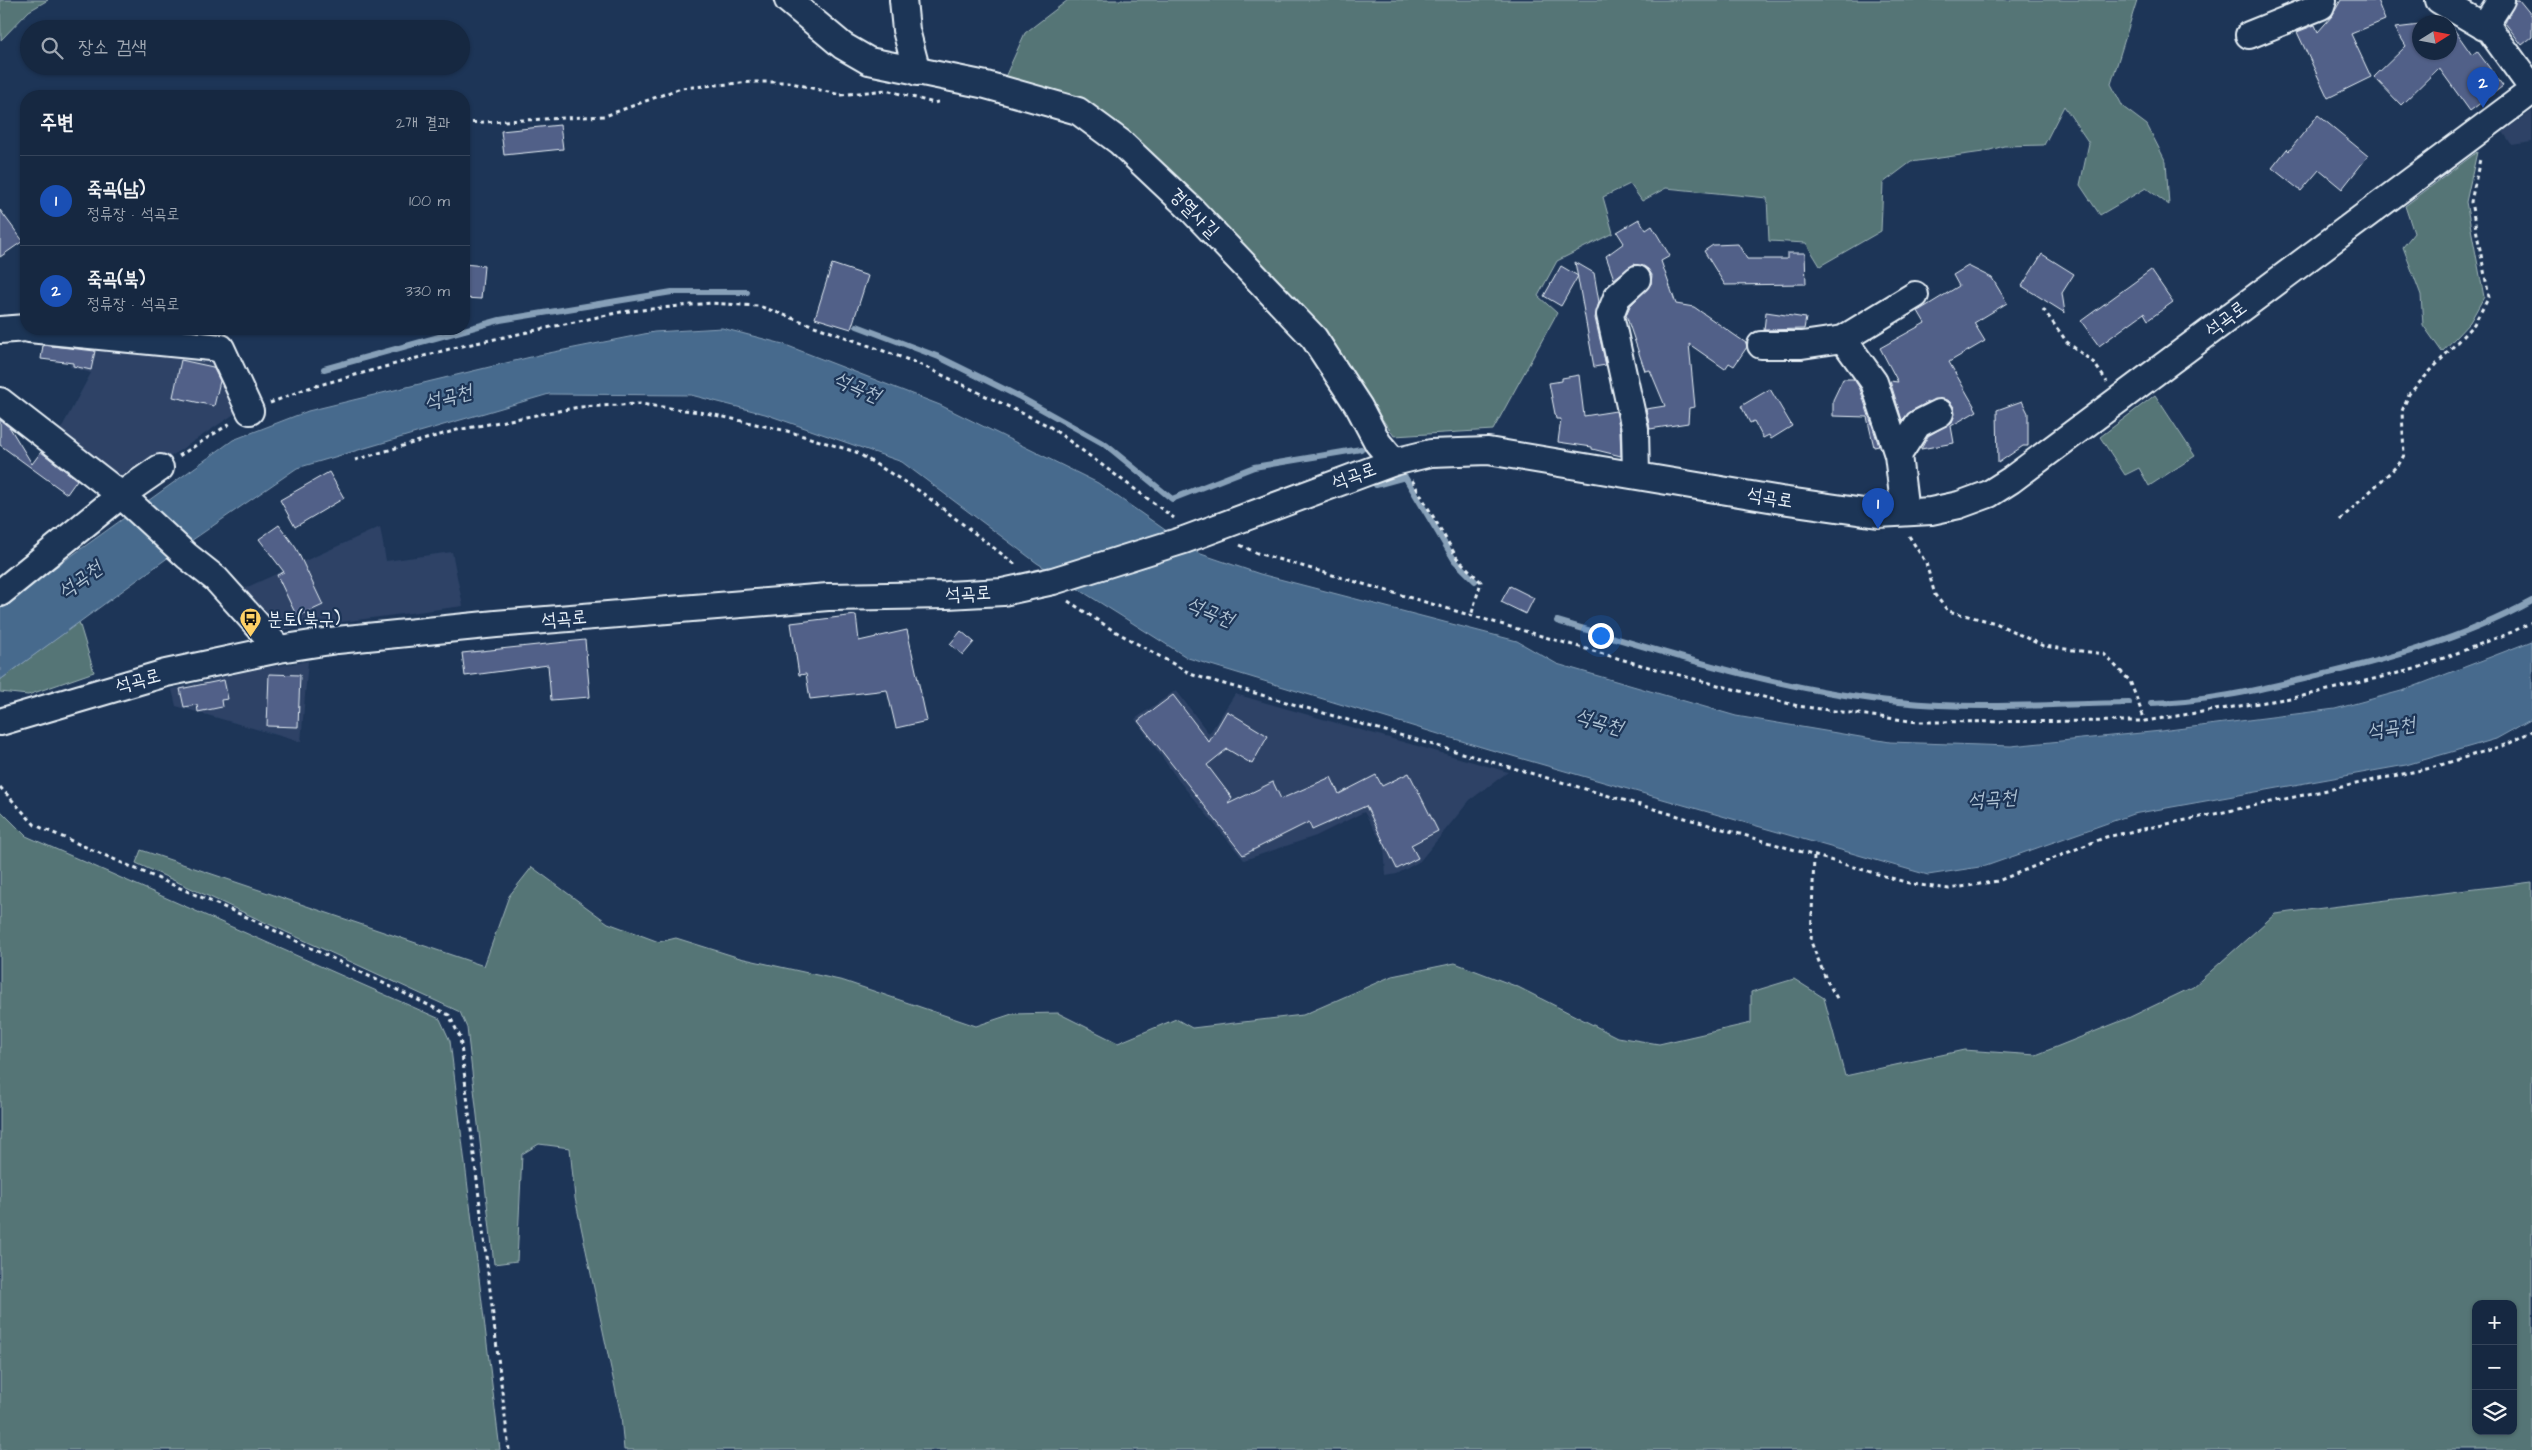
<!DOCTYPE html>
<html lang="ko">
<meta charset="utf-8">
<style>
body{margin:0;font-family:"Architects Daughter","Poor Story",sans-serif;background:#23344c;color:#f1f3f6}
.controls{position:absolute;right:15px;bottom:15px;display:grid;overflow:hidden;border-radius:10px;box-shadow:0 1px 4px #0004}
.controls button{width:45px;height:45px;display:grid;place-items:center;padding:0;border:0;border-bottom:1px solid #35445a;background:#162841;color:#f1f3f6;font:25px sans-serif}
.compass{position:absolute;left:2412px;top:15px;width:45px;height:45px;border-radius:50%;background:#162841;box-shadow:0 1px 4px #0004;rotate:79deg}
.you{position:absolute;left:1600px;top:635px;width:18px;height:18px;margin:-12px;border:4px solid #fff;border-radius:50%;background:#1a73e8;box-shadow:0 0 0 8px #1a73e833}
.badge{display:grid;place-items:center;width:32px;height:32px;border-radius:50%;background:#ea580c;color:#fff;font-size:16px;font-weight:700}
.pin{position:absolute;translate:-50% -41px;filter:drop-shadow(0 1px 2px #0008)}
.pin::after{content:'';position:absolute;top:26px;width:18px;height:15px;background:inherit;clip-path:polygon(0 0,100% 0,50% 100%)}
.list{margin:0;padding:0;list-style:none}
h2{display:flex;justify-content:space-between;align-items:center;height:65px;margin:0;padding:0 20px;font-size:21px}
h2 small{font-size:16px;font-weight:400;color:#9ea6b1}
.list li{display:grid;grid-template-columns:32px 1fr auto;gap:15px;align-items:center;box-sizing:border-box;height:90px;padding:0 20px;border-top:1px solid #35445a}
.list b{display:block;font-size:19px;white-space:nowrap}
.list p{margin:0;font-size:16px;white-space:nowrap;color:#9ea6b1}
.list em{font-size:16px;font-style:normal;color:#9ea6b1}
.icon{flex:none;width:28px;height:28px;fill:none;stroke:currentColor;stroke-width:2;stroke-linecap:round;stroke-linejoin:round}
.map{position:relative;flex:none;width:2532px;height:1450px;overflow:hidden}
.search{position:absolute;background:#162841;box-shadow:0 1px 4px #0004;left:20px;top:20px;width:450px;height:55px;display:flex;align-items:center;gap:12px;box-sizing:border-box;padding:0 18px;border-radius:28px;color:#9ea6b1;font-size:19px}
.panel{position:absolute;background:#162841;box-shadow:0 1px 4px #0004;left:20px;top:90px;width:450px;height:245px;border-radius:20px}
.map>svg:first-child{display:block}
.built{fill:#2d4266}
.green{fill:#547576;stroke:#9eb3b7;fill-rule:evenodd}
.water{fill:#466a8d;stroke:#87a0b8}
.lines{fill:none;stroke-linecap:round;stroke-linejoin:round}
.stream{stroke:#87a0b8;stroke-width:6}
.building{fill:#516088;stroke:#e8f1f8}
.minor-casing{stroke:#e8f1f8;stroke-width:30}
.path{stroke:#e8f1f8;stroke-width:3;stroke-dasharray:4 4;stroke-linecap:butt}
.minor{stroke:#1d3557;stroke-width:26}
.labels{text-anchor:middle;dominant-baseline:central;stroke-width:4.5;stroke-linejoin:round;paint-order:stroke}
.street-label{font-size:19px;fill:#e8f1f8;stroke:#1d3557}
.poi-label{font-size:19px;fill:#e8f1f8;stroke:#1d3557;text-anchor:start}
.water-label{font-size:20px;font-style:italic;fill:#afc2d3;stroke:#1d3557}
</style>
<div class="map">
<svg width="2532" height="1450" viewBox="0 0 2532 1450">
<rect width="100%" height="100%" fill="#1d3557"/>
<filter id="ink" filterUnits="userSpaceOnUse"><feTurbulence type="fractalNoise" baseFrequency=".02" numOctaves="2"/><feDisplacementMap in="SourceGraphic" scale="10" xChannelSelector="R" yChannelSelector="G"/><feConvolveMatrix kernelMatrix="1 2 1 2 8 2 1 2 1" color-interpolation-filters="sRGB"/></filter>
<g filter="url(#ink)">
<path class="built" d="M2532 111V142L2512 145 2503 132Z
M73 337 219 354 239 411 134 481 124 484 56 438 91 373 70 367Z
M380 527 386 561 452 552 463 606 281 630 243 589Z
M308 661 301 742 176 706 172 689 253 670Z
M1176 690 1209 734 1235 694 1508 772 1470 800 1420 861 1397 874 1386 876 1384 846 1364 812 1316 836 1244 860 1179 781 1135 719Z"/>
<path class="green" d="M0 0H48L29 11 1 40Z
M1068 0H2137L2111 84 2123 107 2147 125 2166 162 2169 205 2146 188 2100 215 2080 185 2089 143 2064 106 2044 145 2004 146 1983 152 1911 162 1883 183 1881 231 1820 266 1806 243 1769 241 1767 198 1666 188 1642 201 1630 184 1603 197 1613 233 1557 261 1538 296 1557 313 1493 430 1394 436 1324 335 1199 202 1005 77 1025 33Z
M2477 152 2466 202 2484 297 2470 322 2442 352 2423 325 2421 295 2403 247 2414 233 2405 206Z
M2155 395 2195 456 2149 486 2139 468 2125 475 2100 437Z
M79 622 94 672 28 695 0 692V680Z
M0 810 26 836 440 1019 450 1041 500 1450H0Z
M141 850 484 966 509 896 532 867 608 923 659 942 676 938 740 958 844 981 976 1026 1012 1014 1058 1013 1118 1043 1176 1019 1192 1028 1303 1015 1392 976 1455 963 1518 987 1617 1037 1659 1044 1751 1023V992L1794 979 1824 998 1845 1076 1964 1050 2036 1055 2126 1019 2193 987 2275 914 2532 882V1450H624L621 1416 575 1198 570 1148 539 1144 522 1154 517 1261 494 1264 467 1028 460 1012 136 863ZM2476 1304H2513V1431H2476Z"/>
<path class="water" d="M722 328 783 344 940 405 1098 483 1198 553 1260 574 1517 641 1557 664 1736 716 1890 742 2011 746 2161 731 2335 709 2405 690 2532 641V719L2496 739 2406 765 2133 814 1986 866 1928 875 1488 749 1188 658 1037 563 902 462 765 414 691 395 549 394 297 468 188 543 0 680V607L233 440 308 411 539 355 654 332Z"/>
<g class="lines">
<path class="stream" d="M857 326 939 357 1018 396 1106 445 1172 499 1254 467 1361 449
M324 369 500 320 672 292H747
M1376 485 1405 477 1455 561 1475 581
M1557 621C1669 654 1782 691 1899 702 1975 710 2053 704 2129 703
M2151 703C2204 702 2253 691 2304 679 2382 661 2461 640 2532 601"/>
</g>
<path class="building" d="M2341 0H2377L2385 20 2351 34 2371 77 2328 98 2297 32 2315 25 2318 32 2332 16Z
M2516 0H2519L2532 16V37L2522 45 2505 23Z
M2420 25V52H2450V30L2453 28 2472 55 2477 51 2503 86 2470 111 2439 68 2401 105 2374 77 2406 46 2395 28Z
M2318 115 2368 156 2342 189 2319 170 2301 191 2272 168 2287 149 2289 151Z
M560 125 563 149 504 155 501 131Z
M0 210 23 241 0 257Z
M1639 219 1646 230 1652 226 1670 256 1661 261 1676 304 1694 307 1746 343 1747 347 1734 366 1729 363 1725 369 1689 344 1695 407 1689 408 1688 423 1650 429 1646 409 1665 406 1650 370 1645 371 1626 315 1630 306 1651 284 1652 275 1648 269 1634 264 1614 279 1606 256 1624 243 1617 232Z
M1738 244 1747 259H1787V253H1805L1806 284 1725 285 1704 251 1713 245Z
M2042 254 2074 274 2062 293 2065 313 2022 286Z
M1575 262 1594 273 1599 302 1595 318 1606 365 1594 367Z
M464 264 484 266 481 299 464 298Z
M832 264 868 276 851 329 815 318Z
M1561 266 1578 276 1561 306 1544 296Z
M1968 266 1992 278 2007 303 1974 323 1985 341 1949 362 1977 411 1951 426 1954 443 1921 449 1928 436 1952 422 1955 414 1954 407 1948 400 1934 399 1911 411 1902 420 1890 381 1898 382 1880 348 1925 323 1918 311 1959 286 1953 275Z
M2151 270 2173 302 2148 320 2144 313 2099 346 2081 321Z
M1766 312 1806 318 1804 329 1764 330Z
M43 345 95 351 91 370 73 366V363L41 359Z
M181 360 213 367 220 381 214 406 173 397Z
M1579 375 1584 416 1616 411 1620 431 1621 456 1592 449V447L1558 442 1561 419H1556L1549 383 1562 381V378Z
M1843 379H1854L1860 389 1879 446 1874 447 1867 417 1833 416V400Z
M1770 389 1792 426 1771 439 1769 435 1763 438 1754 421 1750 423 1741 406Z
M2022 401 2028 413V446H2023L1998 463 1997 410Z
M0 420 10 428 32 464 41 452 77 480 67 494 0 445Z
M329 472 344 498 295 527 280 500Z
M279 525 296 548 323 605 297 617 277 575 284 572 259 539Z
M1510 586 1534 598 1526 614 1501 602Z
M856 615 859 641 907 630 927 721 896 728 887 690 810 699 806 674 799 675 791 623Z
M961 631 974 642 963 655 950 644Z
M585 640 590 697 551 700 548 665 465 676 462 653Z
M269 674 300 675 298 727 267 726Z
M224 680 228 699 221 700 222 707 198 712 197 705 184 707 180 689Z
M1173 695 1209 742 1227 711 1268 736 1252 764 1227 749 1207 765 1232 798 1228 804 1273 782 1281 799 1331 777 1339 794 1376 775 1382 786 1409 773 1438 831 1411 845 1418 858 1397 869 1366 806 1312 830 1309 822 1243 855 1138 721Z"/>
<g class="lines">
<defs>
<path id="minor" d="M788 0 843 46 869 61 986 85 1078 111 1120 142 1192 210 1314 338 1359 407 1378 443 1394 462
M903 0 906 30 917 72
M2439 0 2490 30 2532 88
M2484 27 2501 0
M2249 35 2321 6 2323 0
M29 329 221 348 250 411
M0 330 26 328
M1843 339 1874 382 1898 455 1905 512
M1761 345H1802L1843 339 1915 295
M0 401 121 495 187 556 216 579 279 649
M1898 455 1918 424 1940 413
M1636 475 1635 429 1610 315 1617 297 1637 279
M0 593 121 495 160 468
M0 722 166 673 279 649 337 640 496 624 828 597 947 595 1003 592 1053 581 1184 540 1394 462 1431 453 1488 451 1781 500 1878 514 1931 511 1959 505 1989 494 2011 480 2532 91"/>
</defs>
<use href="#minor" class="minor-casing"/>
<path class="path" d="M464 123 605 116 681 88 753 82H788L840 95 886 90 934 103 941 101
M2043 309 2067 342 2094 363 2107 382
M270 403 305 389 453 348 621 312 711 303 759 306 917 363 1049 426 1174 518
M179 456 231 423
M355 460 457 430 579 407 640 404 706 413 787 431 856 452 921 492 1016 565
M1412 480 1457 558 1481 582 1471 616
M2340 520 2399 464 2404 455 2402 411 2409 394 2474 324 2489 297 2471 202 2480 159
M1909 536 1926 563 1935 595 1948 611 1996 623 2043 646 2104 654 2130 681 2145 721
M1240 545 1257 553 1641 665 1798 706 1918 722 2145 721 2303 696 2415 669 2512 632 2532 622
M1068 601 1111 629 1193 675 1912 884 1949 889 1998 881 2106 837 2431 768 2508 744 2532 731
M0 787 35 825 249 918 449 1015 460 1037 509 1450
M1814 856 1811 942 1826 979 1838 1000"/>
<use href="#minor" class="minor"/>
</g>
</g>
<defs>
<symbol id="bus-pin" viewBox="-11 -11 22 30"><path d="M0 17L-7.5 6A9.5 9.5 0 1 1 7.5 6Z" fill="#ffd166" stroke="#1d3557"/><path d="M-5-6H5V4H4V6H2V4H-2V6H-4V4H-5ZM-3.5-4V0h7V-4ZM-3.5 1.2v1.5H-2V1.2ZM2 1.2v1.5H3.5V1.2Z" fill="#111"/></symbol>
</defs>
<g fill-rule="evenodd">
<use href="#bus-pin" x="238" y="606" width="25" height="34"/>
</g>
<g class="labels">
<g class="street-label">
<text transform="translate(1194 213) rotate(45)">경열사길</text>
<text transform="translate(2226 319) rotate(-37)">석곡로</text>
<text transform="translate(1354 476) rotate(-20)">석곡로</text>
<text transform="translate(1770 498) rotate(9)">석곡로</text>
<text transform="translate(968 594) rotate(-3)">석곡로</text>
<text transform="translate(564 619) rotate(-5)">석곡로</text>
<text transform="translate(138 681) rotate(-15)">석곡로</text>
</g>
<g class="poi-label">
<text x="267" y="619">분토(북구)</text>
</g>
<g class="water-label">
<text transform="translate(857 387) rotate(24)">석곡천</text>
<text transform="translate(448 397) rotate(-14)">석곡천</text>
<text transform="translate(80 580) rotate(-36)">석곡천</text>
<text transform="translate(1210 612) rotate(22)">석곡천</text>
<text transform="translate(1599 722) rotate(16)">석곡천</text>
<text transform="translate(2391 728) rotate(-10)">석곡천</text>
<text transform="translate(1992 799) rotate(-4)">석곡천</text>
</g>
</g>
</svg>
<div class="controls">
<button>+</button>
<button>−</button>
<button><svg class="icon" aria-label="layers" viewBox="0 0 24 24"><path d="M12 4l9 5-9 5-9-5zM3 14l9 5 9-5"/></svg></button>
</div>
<svg class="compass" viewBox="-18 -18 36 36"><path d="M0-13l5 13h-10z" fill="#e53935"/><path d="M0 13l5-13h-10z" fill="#9ea6b1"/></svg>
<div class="you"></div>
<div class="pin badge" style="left:1878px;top:529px;background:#1a4fb4">1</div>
<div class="pin badge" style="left:2483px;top:108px;background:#1a4fb4">2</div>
<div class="search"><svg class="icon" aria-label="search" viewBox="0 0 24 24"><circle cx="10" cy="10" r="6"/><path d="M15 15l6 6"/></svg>장소 검색</div>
<section class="panel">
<h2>주변<small>2개 결과</small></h2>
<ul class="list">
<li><span class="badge" style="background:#1a4fb4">1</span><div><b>죽곡(남)</b><p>정류장 · 석곡로</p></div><em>100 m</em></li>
<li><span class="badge" style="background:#1a4fb4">2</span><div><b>죽곡(북)</b><p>정류장 · 석곡로</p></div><em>330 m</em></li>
</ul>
</section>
</div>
